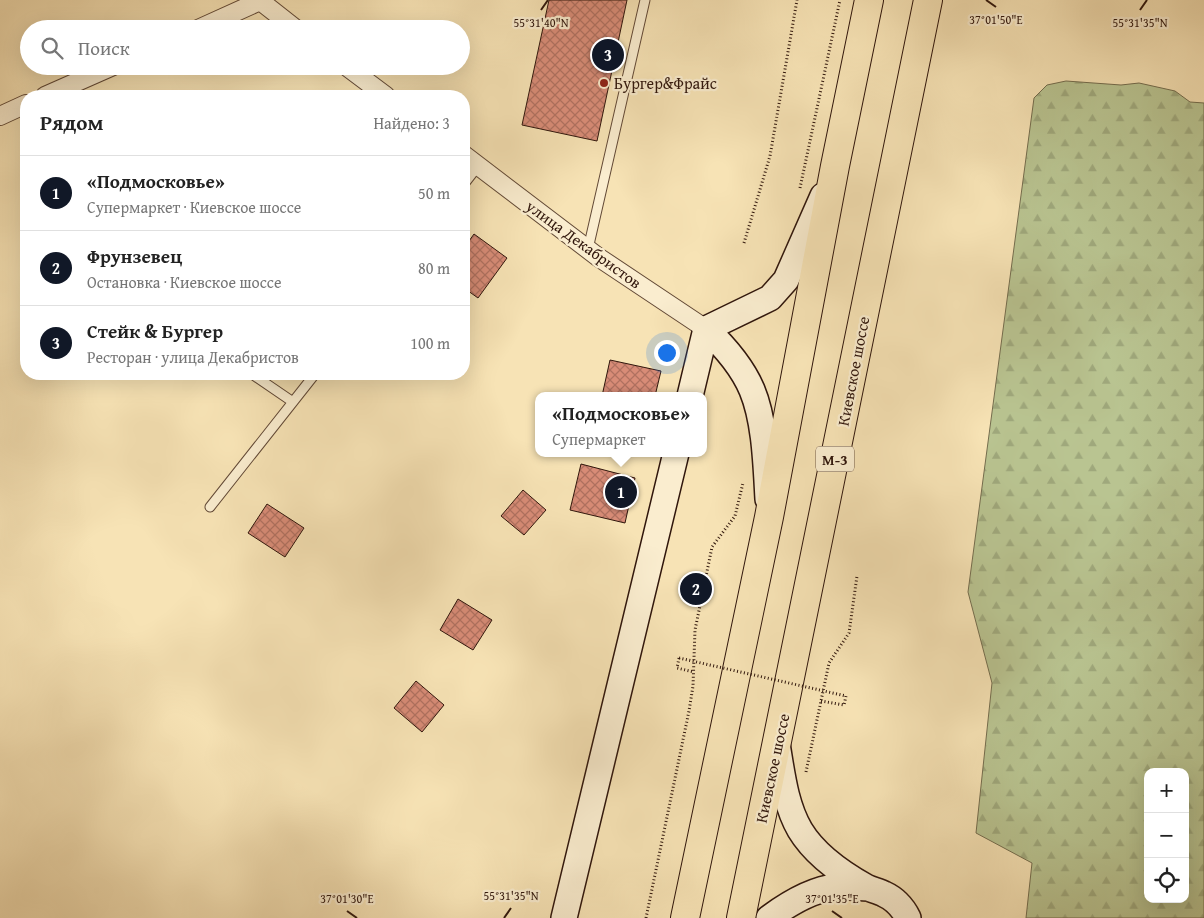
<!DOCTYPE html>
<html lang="ru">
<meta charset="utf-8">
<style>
body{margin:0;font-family:"Gentium Book Plus",serif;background:#f6f6f6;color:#222}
.controls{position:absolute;right:15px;bottom:15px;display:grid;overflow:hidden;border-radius:10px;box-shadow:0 5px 20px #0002}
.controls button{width:45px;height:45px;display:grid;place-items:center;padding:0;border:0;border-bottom:1px solid #e0e0e0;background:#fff;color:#222;font:25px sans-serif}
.you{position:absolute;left:666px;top:352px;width:18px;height:18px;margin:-12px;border:4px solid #fff;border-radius:50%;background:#1a73e8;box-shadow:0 0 0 8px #1a73e833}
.badge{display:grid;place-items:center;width:32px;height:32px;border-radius:50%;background:#111827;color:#fff;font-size:16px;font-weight:700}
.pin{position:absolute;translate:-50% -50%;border:2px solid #fff;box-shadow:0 1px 5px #0006}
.popup{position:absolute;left:535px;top:392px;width:172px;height:65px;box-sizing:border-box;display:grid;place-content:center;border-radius:10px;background:#fff;filter:drop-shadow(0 1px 4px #0005);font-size:16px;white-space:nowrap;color:#767676}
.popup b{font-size:19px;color:#222}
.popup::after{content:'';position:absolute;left:50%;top:100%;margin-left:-10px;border:10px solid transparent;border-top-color:#fff}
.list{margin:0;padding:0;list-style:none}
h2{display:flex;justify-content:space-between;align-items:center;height:65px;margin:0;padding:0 20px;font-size:21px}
h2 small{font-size:16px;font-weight:400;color:#767676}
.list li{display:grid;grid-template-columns:32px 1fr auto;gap:15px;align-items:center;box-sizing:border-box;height:75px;padding:0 20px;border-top:1px solid #e0e0e0}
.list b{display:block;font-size:19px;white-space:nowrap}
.list p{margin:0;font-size:16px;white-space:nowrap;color:#767676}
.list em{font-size:16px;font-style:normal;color:#767676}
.icon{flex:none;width:28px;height:28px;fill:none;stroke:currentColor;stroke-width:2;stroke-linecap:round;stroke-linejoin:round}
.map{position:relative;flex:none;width:1204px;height:918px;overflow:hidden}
.search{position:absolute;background:#fff;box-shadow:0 5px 20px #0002;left:20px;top:20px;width:450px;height:55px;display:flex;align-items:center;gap:12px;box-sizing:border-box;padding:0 18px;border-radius:28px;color:#767676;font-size:19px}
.panel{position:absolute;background:#fff;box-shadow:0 5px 20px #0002;left:20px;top:90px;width:450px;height:290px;border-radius:20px}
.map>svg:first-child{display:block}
.forest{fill:url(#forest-firs);stroke:#746d4e;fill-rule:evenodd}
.building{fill:url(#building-cross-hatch);stroke:#30160c}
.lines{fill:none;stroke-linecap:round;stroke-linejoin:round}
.lane-casing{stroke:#624936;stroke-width:11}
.street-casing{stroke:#624936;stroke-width:20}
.secondary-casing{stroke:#30160c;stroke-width:28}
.highway-casing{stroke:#30160c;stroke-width:30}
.path{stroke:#30160c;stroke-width:3;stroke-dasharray:1 2.5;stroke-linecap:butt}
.lane{stroke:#faedcf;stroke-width:9}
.street{stroke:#faedcf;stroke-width:18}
.secondary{stroke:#faedcf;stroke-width:25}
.highway{stroke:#f7e3b5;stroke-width:28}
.path-bridge{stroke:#30160c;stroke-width:3;stroke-dasharray:1 2.5;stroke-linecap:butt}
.ticks{fill:none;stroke:#30160c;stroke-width:2}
.poi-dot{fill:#8f2418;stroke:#faedcf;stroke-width:2}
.labels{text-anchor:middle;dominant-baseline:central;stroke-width:4.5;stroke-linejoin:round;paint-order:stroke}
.shield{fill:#faedcf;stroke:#6d5646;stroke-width:1}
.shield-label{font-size:15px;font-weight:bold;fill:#30160c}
.poi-label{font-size:16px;fill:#30160c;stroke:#faedcf;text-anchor:start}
.street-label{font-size:16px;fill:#30160c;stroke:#faedcf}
.ticks-label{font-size:12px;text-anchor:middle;fill:#30160c;stroke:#faedcf;stroke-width:4.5;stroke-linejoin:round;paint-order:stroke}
</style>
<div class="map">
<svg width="1204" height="918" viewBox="0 0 1204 918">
<defs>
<pattern id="forest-firs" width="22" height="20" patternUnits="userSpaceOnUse" patternTransform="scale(1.25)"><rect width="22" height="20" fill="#b9c491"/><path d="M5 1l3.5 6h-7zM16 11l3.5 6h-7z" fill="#9fa87c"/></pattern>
<pattern id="building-cross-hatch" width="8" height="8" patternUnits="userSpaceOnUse" patternTransform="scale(1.25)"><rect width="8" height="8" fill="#d88c77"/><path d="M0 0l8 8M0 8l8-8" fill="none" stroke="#b07160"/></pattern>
</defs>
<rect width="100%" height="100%" fill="#f7e3b5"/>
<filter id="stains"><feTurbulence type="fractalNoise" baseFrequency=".004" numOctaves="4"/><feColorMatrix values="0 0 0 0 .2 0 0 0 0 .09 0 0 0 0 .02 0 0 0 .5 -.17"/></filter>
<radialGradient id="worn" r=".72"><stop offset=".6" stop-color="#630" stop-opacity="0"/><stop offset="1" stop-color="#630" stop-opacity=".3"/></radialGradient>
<path class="forest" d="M1066 81 1121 85 1139 83 1175 91 1190 102 1204 103V918H1026L1032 863 976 833 992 683 968 592 1034 98 1047 85ZM1148 772H1185V899H1148Z"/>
<path class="building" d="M549 0H627L597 141 522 125Z
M26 208V219L22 210Z
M474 234 507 258 478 298 464 288V248Z
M610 360 661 371 655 396H602Z
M581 464 635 478 625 523 570 510Z
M523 490 546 510 524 535 501 516Z
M267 504 304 528 285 557 248 533Z
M458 599 492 620 473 650 440 630Z
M416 681 444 705 422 732 394 708Z"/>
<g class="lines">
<defs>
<path id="lane" d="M464 184 478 166
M588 249 645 0
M252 374 293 402
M210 507 315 374"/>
<path id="street" d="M259 0 296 29
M198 29 260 1
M346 66 386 96
M45 96 113 66
M0 116 26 104
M464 155 598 257 706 329"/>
<path id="secondary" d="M706 329 770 298 786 280 823 196
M706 329C724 346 742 366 752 390 765 421 766 465 768 499
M690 396 706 329
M777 744C782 773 785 804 800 830 815 855 841 873 866 887 872 890 879 891 884 894 895 899 903 908 908 918
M564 918 676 453
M769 918C788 904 813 889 836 887 847 886 858 888 868 888"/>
<path id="highway" d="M685 918 769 517 835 166 869 0
M741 918 928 0"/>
</defs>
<use href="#lane" class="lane-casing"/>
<use href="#street" class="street-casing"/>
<use href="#secondary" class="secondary-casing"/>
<use href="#highway" class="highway-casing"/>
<path class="path" d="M800 188 840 0
M744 243 770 156 797 0
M679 658 677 668 694 672
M821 701 844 705 846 696
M806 772 829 663 849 633 857 576
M646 918 689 711 693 686 695 630 712 547 735 516 743 483"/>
<use href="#lane" class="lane"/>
<use href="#street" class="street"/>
<use href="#secondary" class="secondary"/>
<use href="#highway" class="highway"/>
<path class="path-bridge" d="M679 658 846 696"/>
</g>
<path class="ticks" d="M986 0 996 7M541 10 548 0M1140 10 1147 0M347 911 357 918M832 911 842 918M504 918 511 908"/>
<circle class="poi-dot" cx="604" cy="83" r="5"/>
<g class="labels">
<rect class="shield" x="816" y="446.5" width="38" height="25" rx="4"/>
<g class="shield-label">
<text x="835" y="459">М-3</text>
</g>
<g class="poi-label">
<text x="614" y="83">Бургер&amp;Фрайс</text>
</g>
<g class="street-label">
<text transform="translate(584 244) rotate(36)">улица Декабристов</text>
<text transform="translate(853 371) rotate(-79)">Киевское шоссе</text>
<text transform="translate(772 768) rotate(-78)">Киевское шоссе</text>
</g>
</g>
<g class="ticks-label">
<text x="996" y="24">37°01'50"E</text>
<text x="541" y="27">55°31'40"N</text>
<text x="1140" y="27">55°31'35"N</text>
<text x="511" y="900">55°31'35"N</text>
<text x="347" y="903">37°01'30"E</text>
<text x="832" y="903">37°01'35"E</text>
</g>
<rect width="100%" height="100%" filter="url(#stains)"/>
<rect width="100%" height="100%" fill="url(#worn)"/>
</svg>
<div class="controls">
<button>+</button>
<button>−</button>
<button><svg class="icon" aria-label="locate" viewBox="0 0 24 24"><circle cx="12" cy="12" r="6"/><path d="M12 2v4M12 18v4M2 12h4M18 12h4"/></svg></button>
</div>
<div class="you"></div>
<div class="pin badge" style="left:621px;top:492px">1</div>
<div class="popup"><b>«Подмосковье»</b>Супермаркет</div>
<div class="pin badge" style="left:696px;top:589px">2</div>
<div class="pin badge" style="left:608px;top:55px">3</div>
<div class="search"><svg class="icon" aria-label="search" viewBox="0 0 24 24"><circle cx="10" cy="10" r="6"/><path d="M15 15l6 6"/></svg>Поиск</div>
<section class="panel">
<h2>Рядом<small>Найдено: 3</small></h2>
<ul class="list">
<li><span class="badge">1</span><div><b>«Подмосковье»</b><p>Супермаркет · Киевское шоссе</p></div><em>50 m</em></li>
<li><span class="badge">2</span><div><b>Фрунзевец</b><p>Остановка · Киевское шоссе</p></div><em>80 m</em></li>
<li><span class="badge">3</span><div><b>Стейк &amp; Бургер</b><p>Ресторан · улица Декабристов</p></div><em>100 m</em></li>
</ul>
</section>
</div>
